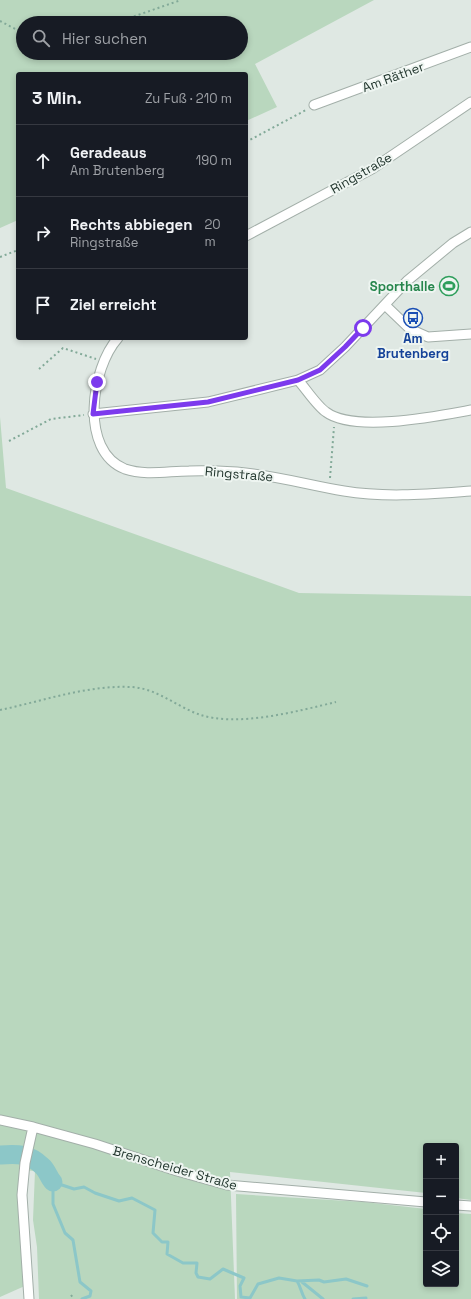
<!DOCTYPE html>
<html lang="de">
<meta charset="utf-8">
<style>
body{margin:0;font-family:"Space Grotesk",sans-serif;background:#20242c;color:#f1f3f6}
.controls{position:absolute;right:12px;bottom:12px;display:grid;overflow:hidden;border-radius:4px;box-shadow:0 2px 6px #0003}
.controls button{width:36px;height:36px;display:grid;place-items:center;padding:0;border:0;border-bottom:1px solid #363941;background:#171b24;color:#f1f3f6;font:20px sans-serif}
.stop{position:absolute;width:12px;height:12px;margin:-9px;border:3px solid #7c3aed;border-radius:50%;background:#fff}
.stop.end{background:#7c3aed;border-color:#fff;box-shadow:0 1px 4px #0008}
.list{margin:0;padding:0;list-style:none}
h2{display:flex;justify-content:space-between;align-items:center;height:52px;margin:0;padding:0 16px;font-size:17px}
h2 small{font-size:13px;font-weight:400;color:#9ea1a6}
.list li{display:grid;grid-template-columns:26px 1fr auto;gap:12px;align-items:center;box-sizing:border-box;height:72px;padding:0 16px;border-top:1px solid #363941}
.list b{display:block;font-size:15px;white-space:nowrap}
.list p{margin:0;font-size:13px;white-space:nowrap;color:#9ea1a6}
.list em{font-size:13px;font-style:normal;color:#9ea1a6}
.icon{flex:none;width:22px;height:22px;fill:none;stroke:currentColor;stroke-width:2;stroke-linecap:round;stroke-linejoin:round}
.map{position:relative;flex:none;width:471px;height:1299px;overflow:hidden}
.search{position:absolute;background:#171b24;box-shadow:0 2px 6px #0003;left:16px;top:16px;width:232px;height:44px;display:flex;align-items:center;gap:10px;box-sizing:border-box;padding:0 14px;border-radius:22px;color:#9ea1a6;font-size:15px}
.panel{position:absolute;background:#171b24;box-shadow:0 2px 6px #0003;left:16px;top:72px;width:232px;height:268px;border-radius:4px}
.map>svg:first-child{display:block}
.green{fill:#b9d7be;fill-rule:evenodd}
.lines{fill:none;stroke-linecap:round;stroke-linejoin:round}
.stream{stroke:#8cc7c8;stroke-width:3}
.river{stroke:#8cc7c8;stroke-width:19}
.minor-casing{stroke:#a3afa9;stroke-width:11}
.path{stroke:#82a998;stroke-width:2;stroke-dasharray:2 3;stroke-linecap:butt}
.minor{stroke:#fff;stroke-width:9}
.route{stroke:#7c3aed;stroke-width:5}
.labels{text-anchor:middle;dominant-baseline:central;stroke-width:4;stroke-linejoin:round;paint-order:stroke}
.street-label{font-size:13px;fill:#22362e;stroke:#eef5f1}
.leisure-label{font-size:13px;font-weight:bold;fill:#27864d;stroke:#eef5f1;text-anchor:end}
.transit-label{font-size:13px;font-weight:bold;fill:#164399;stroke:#eef5f1}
</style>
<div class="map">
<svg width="471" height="1299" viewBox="0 0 471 1299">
<rect width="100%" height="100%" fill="#dfe8e3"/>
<path class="green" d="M0 0H374L255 64 277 107 246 121V74H18V220L0 228ZM23 23H241V53H23Z
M0 417 6 488 299 593 471 596V1200L456 1198V1146H426V1193L230 1172 235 1299H39L37 1247 33 1220 35 1171 21 1170 27 1285 0 1297Z
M236 1194 364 1202 426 1209V1284H456V1213L471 1214V1299H237Z"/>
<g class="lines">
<path class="stream" d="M297 1281 319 1280 324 1282 346 1279 367 1286
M302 1282 323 1299
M82 1299 90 1296 91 1291 80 1282 73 1240 65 1233 53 1204V1182L74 1189 84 1187 95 1193 119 1201 132 1198 155 1210 153 1233 162 1242H168L167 1254 183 1263H197L196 1273 198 1277 210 1279 223 1269 244 1278 240 1286 241 1297 250 1298 258 1284 279 1278 297 1281C301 1287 301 1293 305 1299
M353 1299 366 1298"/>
<path class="river" d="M0 1155C17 1154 29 1153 42 1166 47 1170 49 1178 53 1182"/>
<defs>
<path id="minor" d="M314 105 471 47
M246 236 372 169 471 102
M385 305 410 329 428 337 471 334
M118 338C91 368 79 451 125 469 145 476 169 471 189 471 205 470 221 471 237 472 274 475 308 485 344 491 386 498 429 494 471 491
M298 380C306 389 317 406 326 412 354 433 438 416 471 410
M93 414 208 402 298 380 320 370 345 347 407 281 453 243 471 232
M0 1120 33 1127 95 1144 177 1171 227 1185 426 1202
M456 1205 471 1206
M29 1299 22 1195 25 1163 33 1127"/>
</defs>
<use href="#minor" class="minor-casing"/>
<path class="path" d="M0 21 23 33
M115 23 181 0
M246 142 306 110
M0 257 18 250
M39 369 63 348 96 359
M9 441 51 419 84 415
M330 478 334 427
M0 710C43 701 87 685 131 687 156 688 176 706 198 714 236 728 298 711 336 702
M71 1295 74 1299"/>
<use href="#minor" class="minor"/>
</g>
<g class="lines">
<path class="route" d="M97 382 93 414 208 402 298 380 320 370 345 347 363 328"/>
</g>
<defs>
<symbol id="stadium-ring" viewBox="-11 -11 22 22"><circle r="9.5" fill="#eef5f1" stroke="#2e9e5b" stroke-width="1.5"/><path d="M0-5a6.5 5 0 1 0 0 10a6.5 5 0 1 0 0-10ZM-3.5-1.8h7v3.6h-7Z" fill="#2e9e5b"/></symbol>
<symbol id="bus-ring" viewBox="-11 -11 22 22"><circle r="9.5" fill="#eef5f1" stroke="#1a4fb4" stroke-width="1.5"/><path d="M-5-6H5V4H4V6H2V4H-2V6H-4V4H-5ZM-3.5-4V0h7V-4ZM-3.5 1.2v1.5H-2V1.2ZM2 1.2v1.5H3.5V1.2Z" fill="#1a4fb4"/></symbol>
</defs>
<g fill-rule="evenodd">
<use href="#stadium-ring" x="438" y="275" width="22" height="22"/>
<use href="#bus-ring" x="402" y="307" width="22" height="22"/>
</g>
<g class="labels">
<g class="street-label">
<text transform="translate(393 77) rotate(-20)">Am Räther</text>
<text transform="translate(361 173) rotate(-30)">Ringstraße</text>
<text transform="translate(239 474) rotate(5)">Ringstraße</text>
<text transform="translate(175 1168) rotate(16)">Brenscheider Straße</text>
</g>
<g class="leisure-label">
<text x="435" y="286">Sporthalle</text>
</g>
<g class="transit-label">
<text x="413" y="338">Am<tspan x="413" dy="15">Brutenberg</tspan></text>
</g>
</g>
</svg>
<div class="controls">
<button>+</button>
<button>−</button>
<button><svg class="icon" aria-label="locate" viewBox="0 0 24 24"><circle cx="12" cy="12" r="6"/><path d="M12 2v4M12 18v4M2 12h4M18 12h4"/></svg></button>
<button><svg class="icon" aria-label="layers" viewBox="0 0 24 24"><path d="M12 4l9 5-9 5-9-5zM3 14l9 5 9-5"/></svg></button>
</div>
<div class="stop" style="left:363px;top:328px"></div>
<div class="stop end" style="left:97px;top:382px"></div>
<div class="search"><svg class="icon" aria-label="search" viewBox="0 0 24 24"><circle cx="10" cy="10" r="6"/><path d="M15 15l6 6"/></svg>Hier suchen</div>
<section class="panel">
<h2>3 Min.<small>Zu Fuß · 210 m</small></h2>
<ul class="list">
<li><svg class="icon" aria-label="ahead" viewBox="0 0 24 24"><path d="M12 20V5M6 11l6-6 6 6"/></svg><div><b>Geradeaus</b><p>Am Brutenberg</p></div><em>190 m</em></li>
<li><svg class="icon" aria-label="right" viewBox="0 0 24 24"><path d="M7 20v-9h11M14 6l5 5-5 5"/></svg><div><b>Rechts abbiegen</b><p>Ringstraße</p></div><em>20 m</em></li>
<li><svg class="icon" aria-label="arrive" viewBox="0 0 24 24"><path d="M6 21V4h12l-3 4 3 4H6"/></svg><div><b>Ziel erreicht</b></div></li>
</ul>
</section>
</div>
